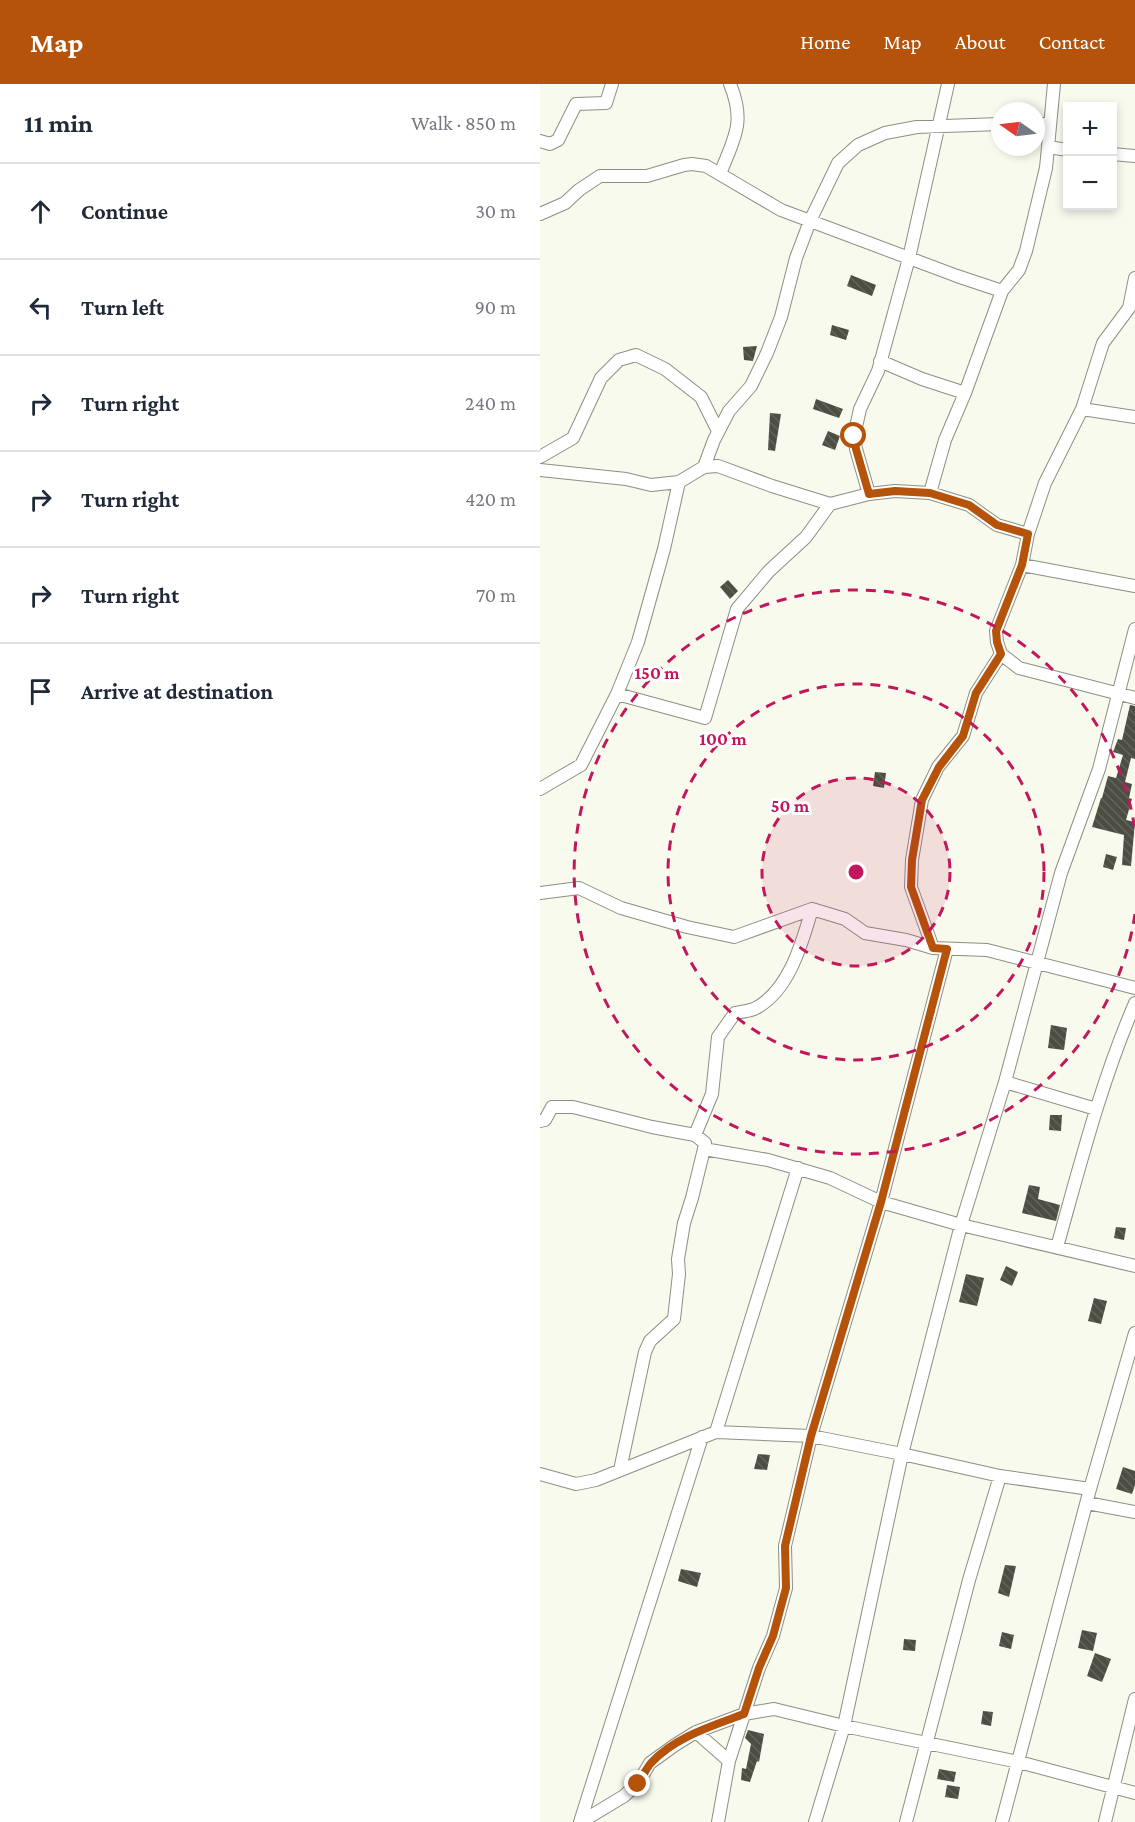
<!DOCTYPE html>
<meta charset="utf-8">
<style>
body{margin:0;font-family:"Crimson Pro",serif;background:#f6f6f7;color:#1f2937}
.controls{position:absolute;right:18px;top:18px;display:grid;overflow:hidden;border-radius:0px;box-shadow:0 3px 9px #0003}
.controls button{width:54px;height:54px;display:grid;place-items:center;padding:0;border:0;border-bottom:2px solid #e0e1e3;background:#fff;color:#1f2937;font:30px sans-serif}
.compass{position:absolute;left:451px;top:18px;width:54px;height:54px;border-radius:50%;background:#fff;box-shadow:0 3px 9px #0003;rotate:284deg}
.stop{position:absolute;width:18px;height:18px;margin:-14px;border:4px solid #b45309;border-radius:50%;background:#fff}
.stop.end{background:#b45309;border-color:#fff;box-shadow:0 2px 6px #0008}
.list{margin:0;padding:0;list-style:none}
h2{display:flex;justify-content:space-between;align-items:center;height:78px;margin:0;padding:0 24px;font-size:26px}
h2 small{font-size:20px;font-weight:400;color:#747a83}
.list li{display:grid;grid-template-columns:39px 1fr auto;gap:18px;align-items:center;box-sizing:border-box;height:96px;padding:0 24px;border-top:2px solid #e0e1e3}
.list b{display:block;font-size:22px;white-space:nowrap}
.list em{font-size:20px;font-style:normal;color:#747a83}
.icon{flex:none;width:33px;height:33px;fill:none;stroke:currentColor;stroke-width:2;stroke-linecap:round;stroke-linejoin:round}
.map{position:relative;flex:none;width:595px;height:1738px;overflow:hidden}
header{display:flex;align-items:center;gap:36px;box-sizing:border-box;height:84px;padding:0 30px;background:#b45309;color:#fff}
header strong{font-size:28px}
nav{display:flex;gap:33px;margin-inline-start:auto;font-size:21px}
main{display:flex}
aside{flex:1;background:#fff}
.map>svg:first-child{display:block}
.building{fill:url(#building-back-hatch)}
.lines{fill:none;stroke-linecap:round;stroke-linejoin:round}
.street-casing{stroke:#8c8f83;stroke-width:14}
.street{stroke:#fff;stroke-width:12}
.route{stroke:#b45309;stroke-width:8}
.ring{fill:none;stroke:#c2185b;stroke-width:3;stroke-dasharray:10 8}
.centre{fill:#c2185b;stroke:#fff;stroke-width:3}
.ring-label{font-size:18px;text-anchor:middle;font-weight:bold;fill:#c2185b;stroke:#fff;stroke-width:6;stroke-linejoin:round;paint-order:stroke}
</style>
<header>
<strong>Map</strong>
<nav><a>Home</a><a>Map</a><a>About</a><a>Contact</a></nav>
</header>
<main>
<aside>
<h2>11 min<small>Walk · 850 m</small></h2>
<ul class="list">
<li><svg class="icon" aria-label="ahead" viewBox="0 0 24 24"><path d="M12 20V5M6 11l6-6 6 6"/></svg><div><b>Continue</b></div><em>30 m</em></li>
<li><svg class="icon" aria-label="left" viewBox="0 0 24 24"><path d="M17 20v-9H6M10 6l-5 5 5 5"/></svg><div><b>Turn left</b></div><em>90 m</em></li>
<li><svg class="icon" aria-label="right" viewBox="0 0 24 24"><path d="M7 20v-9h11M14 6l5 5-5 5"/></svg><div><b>Turn right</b></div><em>240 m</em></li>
<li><svg class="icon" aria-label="right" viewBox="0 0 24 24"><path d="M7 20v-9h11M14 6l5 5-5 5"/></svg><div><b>Turn right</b></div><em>420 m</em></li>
<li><svg class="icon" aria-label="right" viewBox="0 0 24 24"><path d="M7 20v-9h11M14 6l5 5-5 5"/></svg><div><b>Turn right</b></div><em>70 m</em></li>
<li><svg class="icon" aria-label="arrive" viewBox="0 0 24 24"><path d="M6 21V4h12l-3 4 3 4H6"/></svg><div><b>Arrive at destination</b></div></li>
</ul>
</aside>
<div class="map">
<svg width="595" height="1738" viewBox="0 0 595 1738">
<defs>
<pattern id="building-back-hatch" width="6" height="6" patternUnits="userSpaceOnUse" patternTransform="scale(1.5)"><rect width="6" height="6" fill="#4c4e43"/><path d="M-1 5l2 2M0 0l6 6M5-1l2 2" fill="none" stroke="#62635a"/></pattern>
</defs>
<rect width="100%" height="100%" fill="#f7faed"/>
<path class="building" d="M311 191 336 201 332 212 307 202Z
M292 241 309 246 306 256 290 251Z
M217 262 213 277 204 276 203 263Z
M276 315 303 325 299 334 273 325Z
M230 329 241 330 235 367 228 366Z
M288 347 300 352 295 366 282 361Z
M188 496 198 507 190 515 180 503Z
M590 621 595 622V675L591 674 585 698 592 700 589 714 592 715 586 736 595 738 591 782 582 781 584 751 552 743 561 714H562L568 692 576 694 583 671 573 668 578 655 582 656Z
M335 688 346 689 344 704 333 702Z
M566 770 577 773 573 786 563 783Z
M511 941 527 944 524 966 508 964Z
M510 1031H522L521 1047 509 1046Z
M489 1101 500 1103 498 1115 520 1121 516 1137 482 1129Z
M576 1143 586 1144 584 1156 574 1154Z
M466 1182 478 1188 472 1202 460 1196Z
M426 1190 444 1194 437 1222 419 1218Z
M554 1214 567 1217 561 1240 548 1237Z
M218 1370 230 1371 227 1386 214 1385Z
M583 1383 595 1387V1401L592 1410 576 1405Z
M465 1481 476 1482 469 1513 458 1509Z
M141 1485 161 1489 157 1503 138 1497Z
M542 1546 557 1549 553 1567 538 1564Z
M462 1548 474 1551 471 1565 459 1562Z
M364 1555 376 1556 375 1567 363 1566Z
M555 1569 571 1575 562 1598 547 1592Z
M443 1627 453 1628 451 1642 441 1640Z
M208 1646 224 1650 219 1678 217 1677 210 1698 201 1696 202 1684 206 1685 211 1660 205 1654Z
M399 1685 416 1688 414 1698 397 1695Z
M407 1701 420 1703 418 1715 405 1713Z"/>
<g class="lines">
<defs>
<path id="street" d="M496 40H509
M0 57 10 60 18 56 36 20 66 19 72 0
M508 63 528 66
M572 70 595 72
M180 90C194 54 206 39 190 0
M0 130 25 119 39 106 60 92H107L144 81 152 80 166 82 241 126 417 192 462 207 479 186 486 167 506 84 514 0
M340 277 382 295 425 309
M542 325 595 333
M0 373 33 354 61 294 79 276 96 271 125 285 161 313 178 347
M164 383 174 356 189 327 211 302 227 269 241 233 256 174 270 137 298 79 318 61 345 49 377 43 460 40
M0 386 86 395 111 401 139 398 164 383 178 382 232 402 290 420 329 410 355 407 390 409 429 421 457 441 488 450 482 481 456 547 457 558 461 570 479 584 595 614
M390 409 405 356 425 309 462 207
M329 410 316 365 314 352 320 325 338 287 369 174 408 0
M488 450 505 399 542 325 563 259 589 224 595 194
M482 481 595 502
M77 610 98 558 124 465 139 398
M0 705 41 681 77 610 165 634 197 525 229 487 266 453 290 420
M0 809 39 804 81 824 147 843 194 853 272 825 305 835 325 849 366 856 393 864 447 866 595 904
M393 864 371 803 372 776 382 716 398 683 423 652 436 609 461 570
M465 998 556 1025
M0 1037 5 1036 12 1023H33L112 1043 155 1051 165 1059 164 1065 228 1076 290 1094 341 1118 421 1141 595 1182
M155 1051 172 1010 178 953 195 929C201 928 208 927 214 925 249 908 262 859 272 825
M517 1163C540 1081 561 998 595 919
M176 1348 258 1084
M80 1386 105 1268 110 1257 134 1235 139 1190 138 1175 144 1139 152 1114 164 1065
M0 1390 36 1400 56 1396 176 1348 271 1352 341 1118 407 865
M547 1419 595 1428
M156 1648 189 1677 178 1738
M189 1677 219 1584 233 1552 246 1504 245 1462 271 1352 362 1370 421 1141 465 998 521 789 559 685 595 545
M40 1738 162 1353
M41 1738 84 1712 98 1699 110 1679 135 1661 156 1648 204 1630 234 1625 304 1642 479 1678 595 1709
M275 1738 304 1642 362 1370 460 1392 550 1405
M366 1738 429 1496 460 1392
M462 1738 550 1405 595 1249
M565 1738 595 1615"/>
</defs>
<use href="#street" class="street-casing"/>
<use href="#street" class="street"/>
</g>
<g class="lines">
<path class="route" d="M98 1700C102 1693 106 1685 111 1679 135 1653 172 1642 204 1630L219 1584 233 1552 246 1504 245 1462 271 1352 341 1118 407 865 393 864 371 803 372 776 382 716 399 683 423 652 436 609 461 570 457 558 456 547 482 481 488 450 457 441 429 421 390 409 355 407 329 410 316 365 314 352"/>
</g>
<circle cx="316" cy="788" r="94" fill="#c2185b" fill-opacity=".12"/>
<g class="ring">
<circle cx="316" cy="788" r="94"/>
<circle cx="316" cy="788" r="188"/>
<path d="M595 830A282 282 0 1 1 595 746"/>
</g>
<circle cx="316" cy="788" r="9" class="centre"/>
<g class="ring-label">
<text x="117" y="595">150 m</text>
<text x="183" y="661">100 m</text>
<text x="250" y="728">50 m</text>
</g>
</svg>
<div class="controls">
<button>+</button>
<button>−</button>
</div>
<svg class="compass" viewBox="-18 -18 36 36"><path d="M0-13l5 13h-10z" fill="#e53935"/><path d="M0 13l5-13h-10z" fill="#747a83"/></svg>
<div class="stop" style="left:314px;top:352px"></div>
<div class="stop end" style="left:98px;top:1700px"></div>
</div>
</main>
